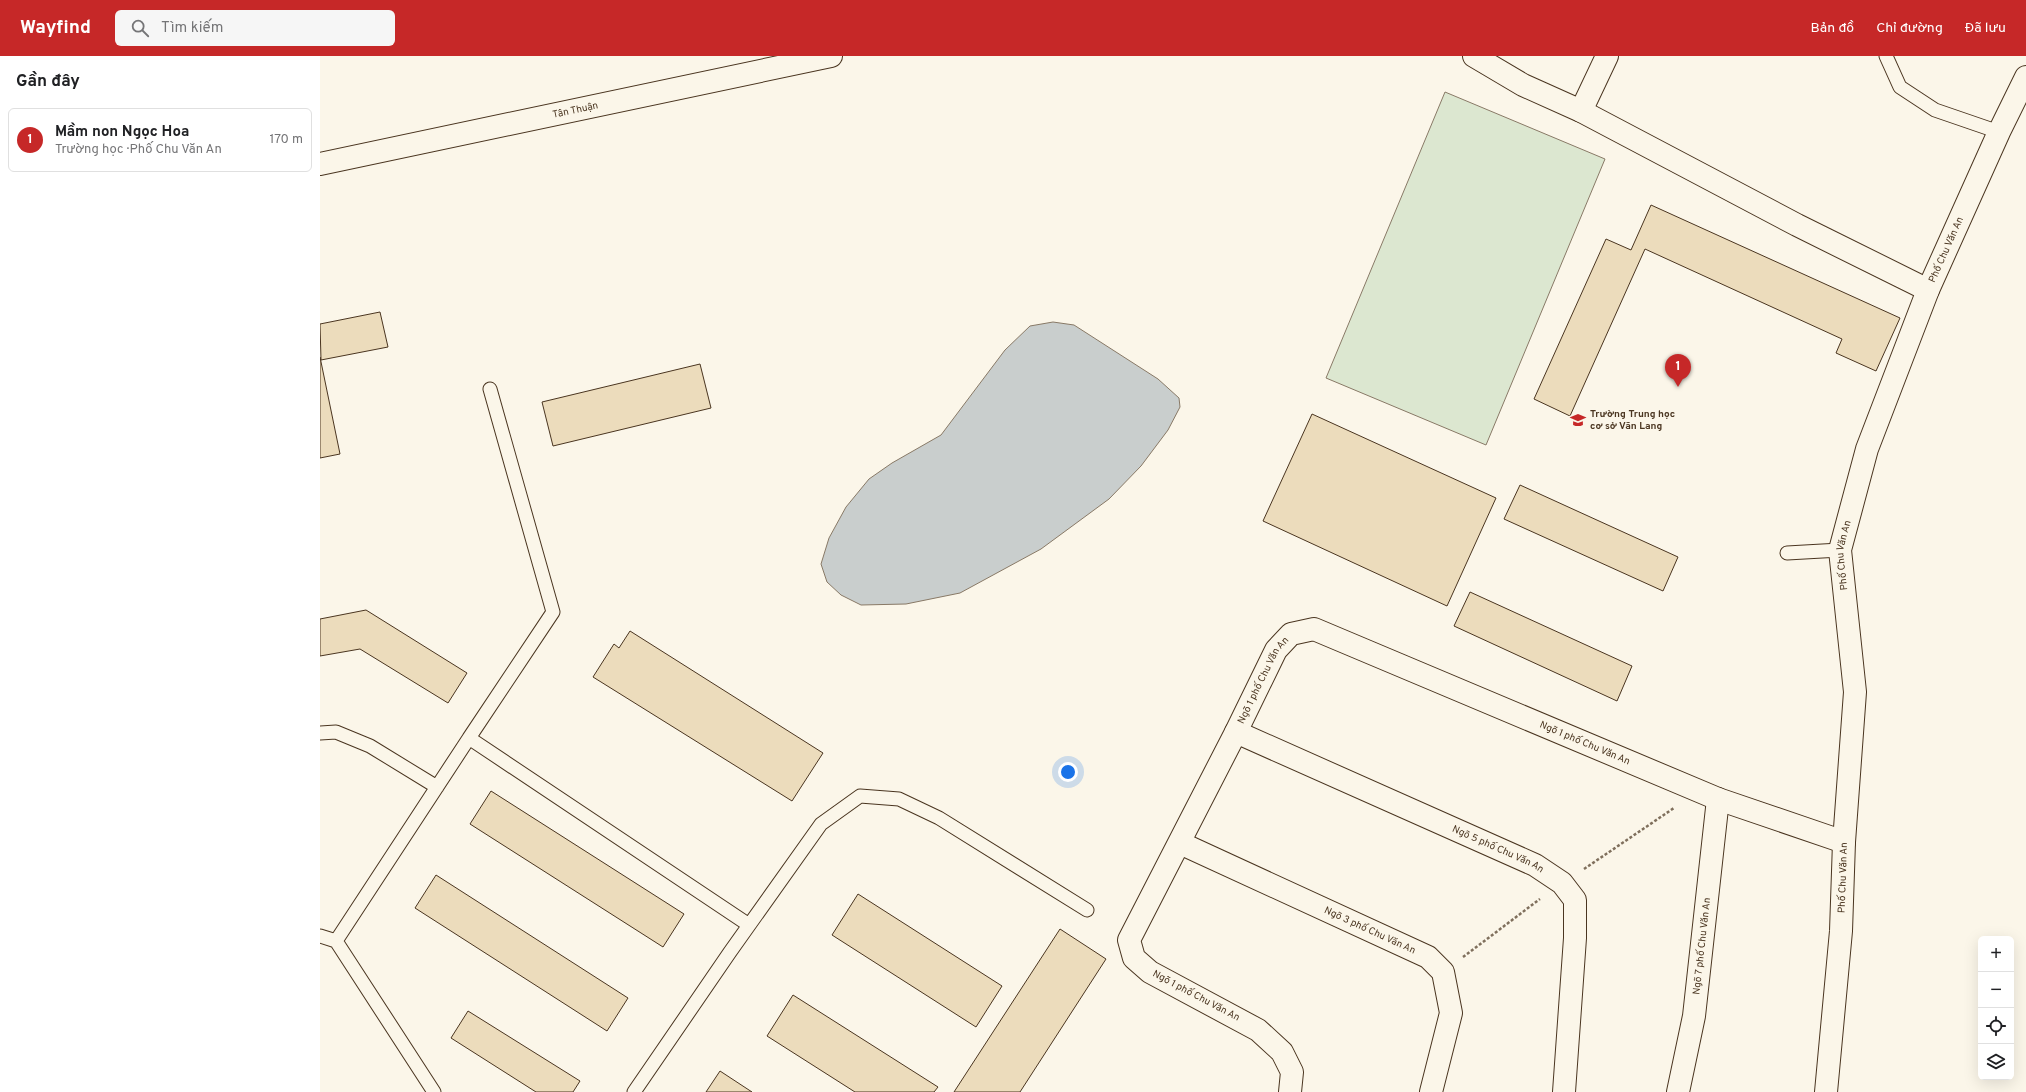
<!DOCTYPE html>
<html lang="vi">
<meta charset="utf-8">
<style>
body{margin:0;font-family:Overpass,sans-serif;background:#f6f6f6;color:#202124}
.controls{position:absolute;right:12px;bottom:12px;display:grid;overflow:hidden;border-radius:6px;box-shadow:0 4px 16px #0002}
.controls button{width:36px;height:36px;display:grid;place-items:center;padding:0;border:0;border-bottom:1px solid #e0e0e0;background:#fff;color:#202124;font:20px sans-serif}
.you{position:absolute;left:748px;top:716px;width:14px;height:14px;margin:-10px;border:3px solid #fff;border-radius:50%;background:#1a73e8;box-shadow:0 0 0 6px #1a73e833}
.badge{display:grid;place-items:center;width:26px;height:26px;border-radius:50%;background:#c62828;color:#fff;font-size:13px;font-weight:700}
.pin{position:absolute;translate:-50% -33px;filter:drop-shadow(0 1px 2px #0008)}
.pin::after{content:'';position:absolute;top:21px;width:14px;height:12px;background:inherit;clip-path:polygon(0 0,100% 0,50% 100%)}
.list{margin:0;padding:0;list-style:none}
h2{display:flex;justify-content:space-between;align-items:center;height:52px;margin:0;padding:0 16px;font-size:17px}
h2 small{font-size:13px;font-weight:400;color:#757577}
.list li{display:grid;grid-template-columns:26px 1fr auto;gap:12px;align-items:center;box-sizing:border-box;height:64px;margin:0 8px 8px;padding:0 8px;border:1px solid #e0e0e0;border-radius:6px}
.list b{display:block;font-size:15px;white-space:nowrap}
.list p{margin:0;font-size:13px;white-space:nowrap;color:#757577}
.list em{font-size:13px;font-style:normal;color:#757577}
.icon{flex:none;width:22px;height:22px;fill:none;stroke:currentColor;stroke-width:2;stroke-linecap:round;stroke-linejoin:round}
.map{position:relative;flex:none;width:1706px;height:1036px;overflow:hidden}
header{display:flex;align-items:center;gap:24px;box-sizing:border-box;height:56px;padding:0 20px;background:#c62828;color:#fff}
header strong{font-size:19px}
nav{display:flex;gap:22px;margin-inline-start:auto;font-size:14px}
.search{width:280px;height:36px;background:#f6f6f6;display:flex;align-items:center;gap:10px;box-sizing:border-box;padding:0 14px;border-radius:6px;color:#757577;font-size:15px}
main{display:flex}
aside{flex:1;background:#fff}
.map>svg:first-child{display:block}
.green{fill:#dce7d0;stroke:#887966}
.water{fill:#c9cecd;stroke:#887966}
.building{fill:#ecdcbc;stroke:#4a3520}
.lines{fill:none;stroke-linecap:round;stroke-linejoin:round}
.lane-casing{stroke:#4a3520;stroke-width:15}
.street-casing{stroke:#4a3520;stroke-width:24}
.path{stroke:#7f6f5c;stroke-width:2.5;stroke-dasharray:3 2;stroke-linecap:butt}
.lane{stroke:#fbf6e9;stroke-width:13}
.street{stroke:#fbf6e9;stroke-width:22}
.labels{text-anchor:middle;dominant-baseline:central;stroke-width:3;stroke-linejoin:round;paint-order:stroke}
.street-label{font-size:10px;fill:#4a3520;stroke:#fbf6e9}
.poi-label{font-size:10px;font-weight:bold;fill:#4a3520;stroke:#fbf6e9;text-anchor:start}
</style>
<header>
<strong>Wayfind</strong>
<div class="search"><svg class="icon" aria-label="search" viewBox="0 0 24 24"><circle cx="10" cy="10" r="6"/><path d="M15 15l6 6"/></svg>Tìm kiếm</div>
<nav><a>Bản đồ</a><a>Chỉ đường</a><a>Đã lưu</a></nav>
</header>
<main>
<aside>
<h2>Gần đây<small></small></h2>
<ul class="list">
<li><span class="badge">1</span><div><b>Mầm non Ngọc Hoa</b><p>Trường học · Phố Chu Văn An</p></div><em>170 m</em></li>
</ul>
</aside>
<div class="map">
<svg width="1706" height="1036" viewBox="0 0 1706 1036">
<rect width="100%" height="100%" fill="#fbf6e9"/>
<path class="green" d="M1125 36 1285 103 1166 389 1006 322Z"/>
<path class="water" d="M733 266 754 269 838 323 859 342 860 351 848 374 821 410 789 443 721 493 640 537 586 548 541 549 521 539 507 526 501 508 509 482 526 451 549 423 572 407 621 379 685 294 710 270Z"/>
<path class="building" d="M1331 149 1580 262 1556 315 1516 297 1522 283 1325 193 1250 360 1214 343 1286 183 1311 194Z
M60 256 68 291 1 304 0 268Z
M0 301 20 398 0 402Z
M380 308 391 352 233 390 222 346Z
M992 358 1176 442 1127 550 943 465Z
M1200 429 1358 501 1343 535 1184 463Z
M1150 536 1312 610 1297 645 1134 570Z
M46 554 147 617 128 647 40 593 0 600V563Z
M310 575 503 697 472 745 273 621 294 588 299 592Z
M171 735 364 858 343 891 150 768Z
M116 819 308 942 287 975 95 852Z
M538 838 682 930 656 971 512 879Z
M740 873 786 903 700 1036H634Z
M473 939 618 1031 614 1036H535L447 980Z
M148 955 260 1025 253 1036H216L131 982Z
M400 1015 432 1036H386Z"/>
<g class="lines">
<defs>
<path id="lane" d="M1566 0 1580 31 1615 54 1679 76
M170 333 233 556 149 682 429 869
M1467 497 1520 494
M0 677 16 676 50 690 117 731
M0 880 16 885
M114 1036 16 885 149 682
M314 1036 410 896 501 768 540 740 579 743 619 762 767 854"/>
<g id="street">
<path d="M1154 0 1203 29 1261 55 1477 169 1608 234"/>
<path d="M1261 55 1287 0"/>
<path id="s1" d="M0 108 511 0"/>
<path id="s2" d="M916 676 1215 809 1242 827 1255 844V882L1244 1036"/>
<path id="s3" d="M860 787 1108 901 1123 916 1131 957 1111 1036"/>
<path id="s4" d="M970 1036 972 1016 962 996 938 974 830 916 814 902 809 884 916 676 956 594 971 578 994 573 1398 743 1524 786"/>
<path id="s5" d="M1358 1036 1374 960 1398 743"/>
<path id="s6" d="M1506 1036 1521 875 1524 786 1535 636 1520 494 1547 393 1608 234 1679 76 1706 21"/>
</g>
</defs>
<use href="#lane" class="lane-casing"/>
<use href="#street" class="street-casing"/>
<path class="path" d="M1264 813 1354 752
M1143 901 1220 843"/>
<use href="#lane" class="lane"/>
<use href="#street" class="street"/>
</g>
<defs>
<symbol id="school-bare" viewBox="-9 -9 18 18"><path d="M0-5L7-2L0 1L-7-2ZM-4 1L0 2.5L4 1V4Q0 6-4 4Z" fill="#c62828" stroke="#fbf6e9" stroke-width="2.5" paint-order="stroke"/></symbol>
</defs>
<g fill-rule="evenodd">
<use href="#school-bare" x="1247" y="353" width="22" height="22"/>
</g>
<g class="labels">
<g class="street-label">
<text stroke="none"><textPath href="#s1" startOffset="261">Tân Thuận</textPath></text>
<text stroke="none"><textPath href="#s6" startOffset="863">Phố Chu Văn An</textPath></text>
<text stroke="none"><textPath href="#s6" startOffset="539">Phố Chu Văn An</textPath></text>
<text stroke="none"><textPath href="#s4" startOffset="530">Ngõ 1 phố Chu Văn An</textPath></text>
<text stroke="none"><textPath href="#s4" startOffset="902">Ngõ 1 phố Chu Văn An</textPath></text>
<text stroke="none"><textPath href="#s2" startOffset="287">Ngõ 5 phố Chu Văn An</textPath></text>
<text stroke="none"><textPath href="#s6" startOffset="215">Phố Chu Văn An</textPath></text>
<text stroke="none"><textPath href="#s3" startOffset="209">Ngõ 3 phố Chu Văn An</textPath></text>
<text stroke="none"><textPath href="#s5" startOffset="148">Ngõ 7 phố Chu Văn An</textPath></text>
<text transform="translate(876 940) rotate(28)">Ngõ 1 phố Chu Văn An</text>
</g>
<g class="poi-label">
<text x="1270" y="358">Trường Trung học<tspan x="1270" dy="12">cơ sở Văn Lang</tspan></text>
</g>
</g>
</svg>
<div class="controls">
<button>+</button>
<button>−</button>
<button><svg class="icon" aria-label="locate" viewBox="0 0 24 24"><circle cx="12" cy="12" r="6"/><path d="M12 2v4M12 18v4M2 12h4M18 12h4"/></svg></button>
<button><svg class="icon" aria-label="layers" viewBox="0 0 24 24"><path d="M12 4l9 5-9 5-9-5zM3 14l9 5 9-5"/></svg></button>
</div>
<div class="you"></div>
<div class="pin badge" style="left:1358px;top:331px">1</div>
</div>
</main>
